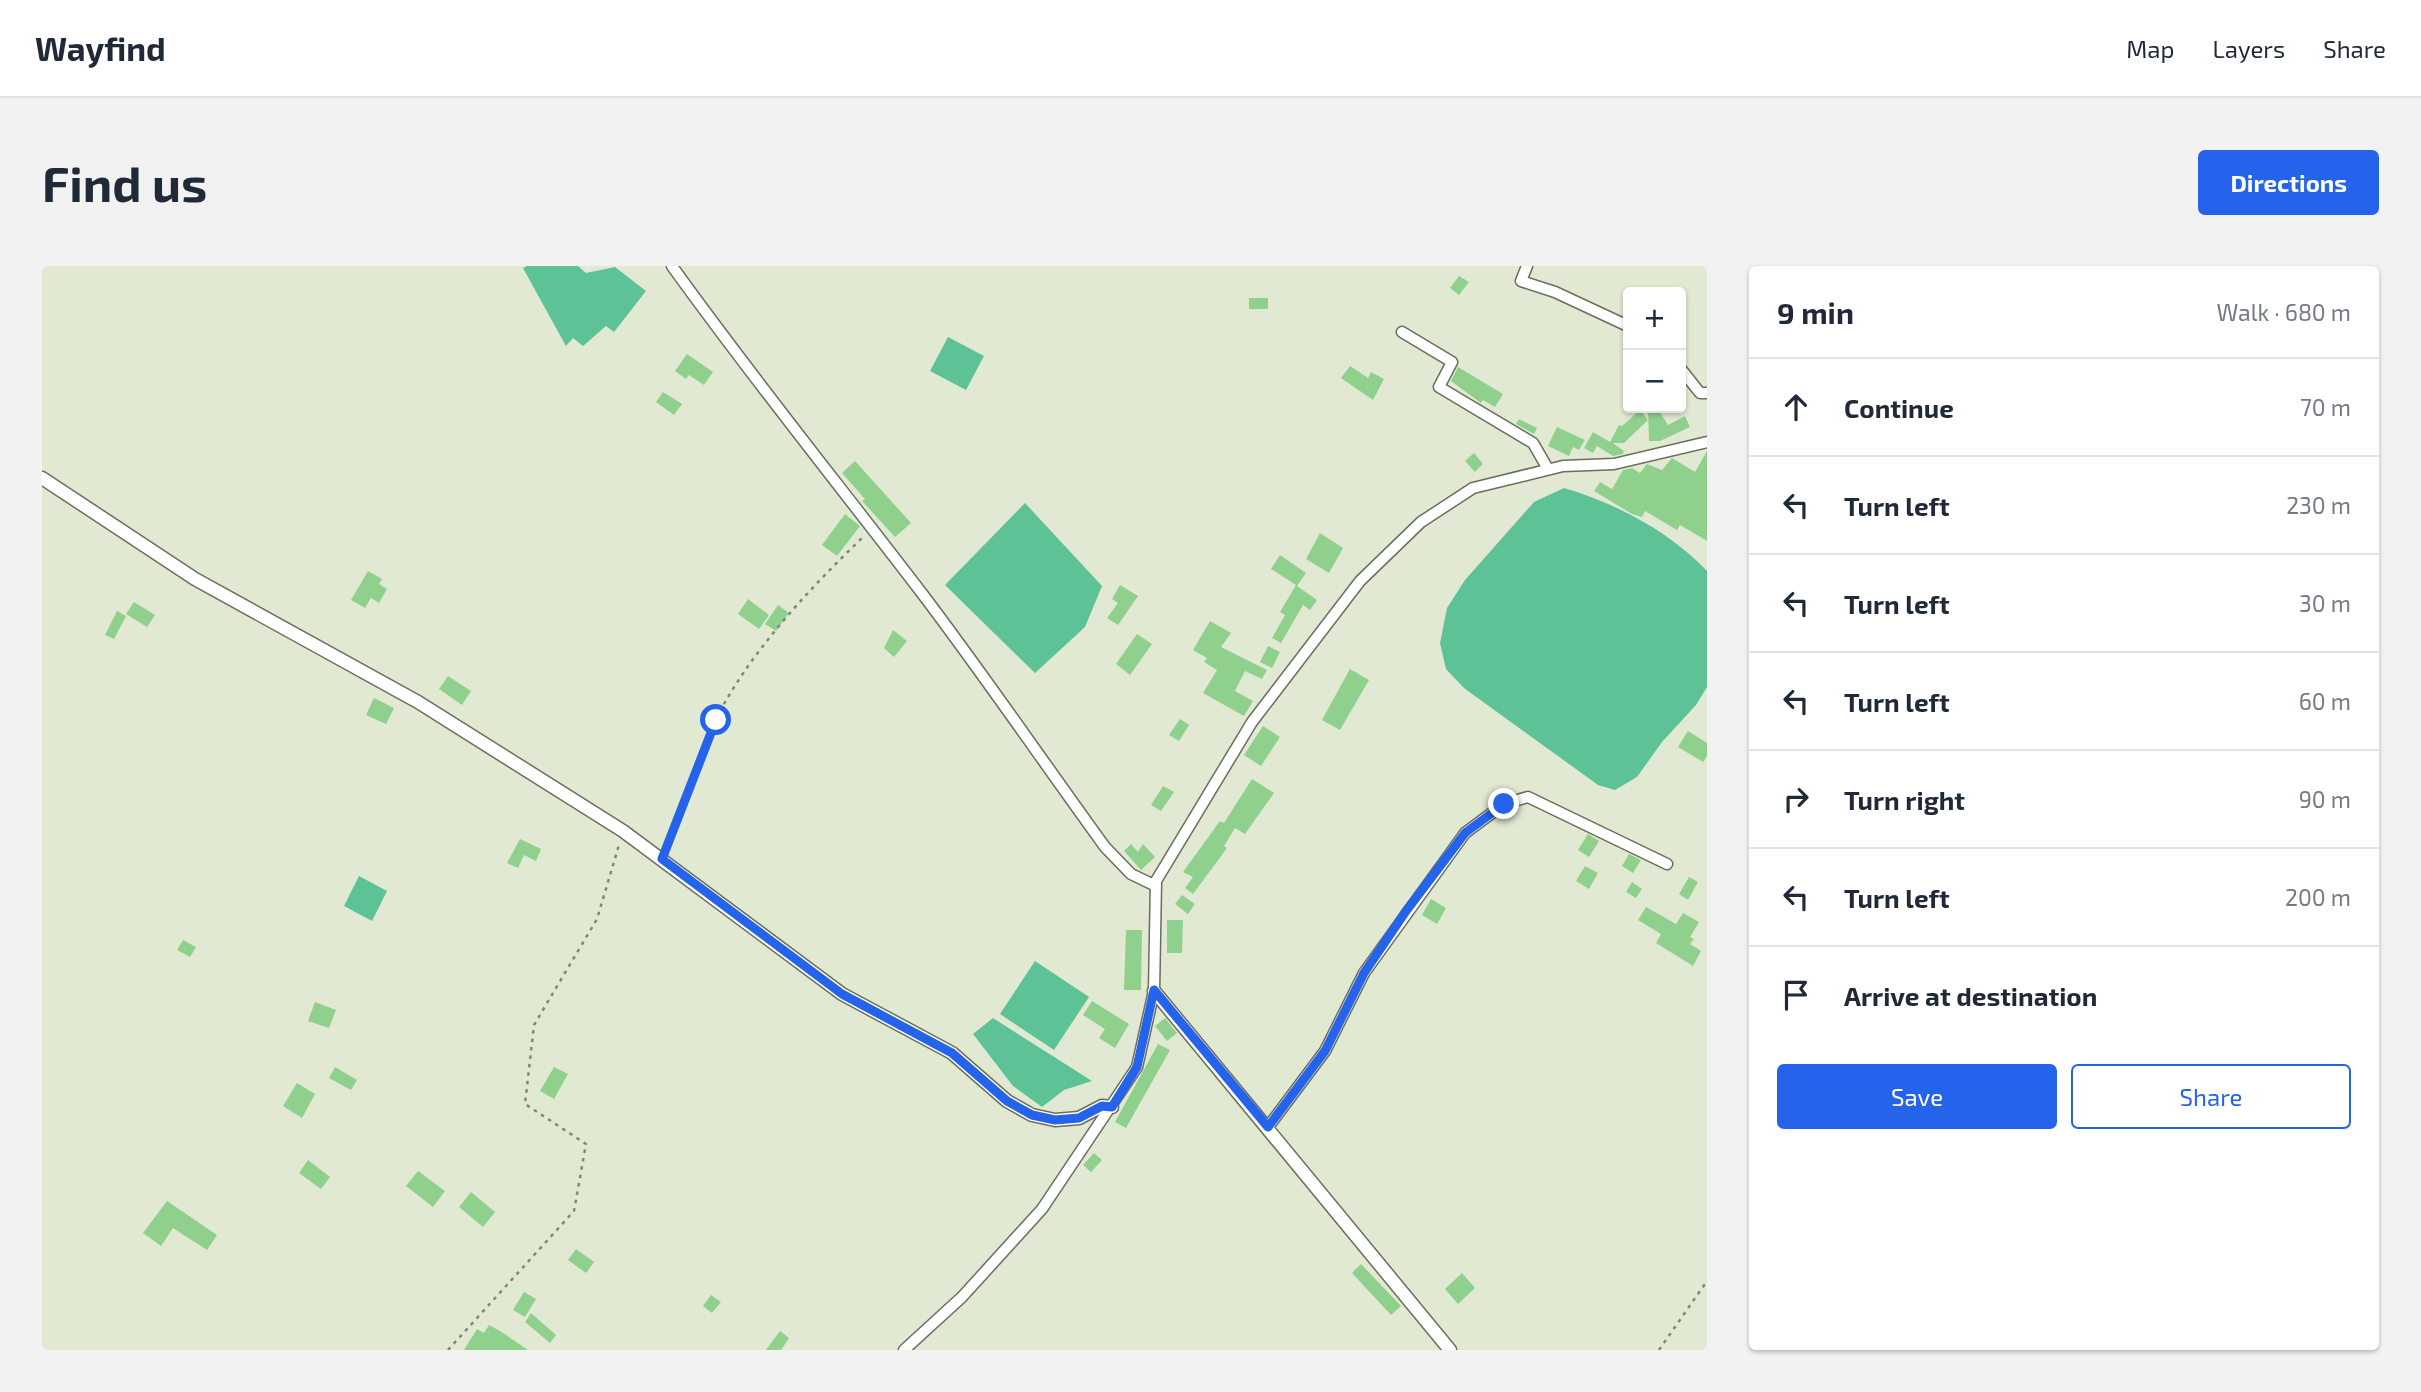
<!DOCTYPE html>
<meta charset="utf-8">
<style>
body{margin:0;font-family:"Exo 2",sans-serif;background:#f2f2f3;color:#1f2937}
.controls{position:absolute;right:21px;top:21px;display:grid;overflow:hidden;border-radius:7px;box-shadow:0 2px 5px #0004}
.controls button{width:63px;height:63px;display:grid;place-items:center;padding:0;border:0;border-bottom:2px solid #e0e1e3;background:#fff;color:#1f2937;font:35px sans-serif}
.stop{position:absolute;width:21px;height:21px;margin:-16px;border:5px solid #2563eb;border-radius:50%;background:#fff}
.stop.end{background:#2563eb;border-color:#fff;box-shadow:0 2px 7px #0008}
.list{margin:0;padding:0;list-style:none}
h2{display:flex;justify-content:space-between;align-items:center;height:91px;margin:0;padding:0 28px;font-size:30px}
h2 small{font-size:23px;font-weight:400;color:#747a83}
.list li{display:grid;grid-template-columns:46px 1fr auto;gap:21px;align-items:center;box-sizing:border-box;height:98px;padding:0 28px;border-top:2px solid #e0e1e3}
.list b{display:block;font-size:26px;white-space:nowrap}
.list em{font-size:23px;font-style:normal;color:#747a83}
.actions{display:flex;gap:14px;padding:21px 28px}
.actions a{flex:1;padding:16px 0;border:2px solid #2563eb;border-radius:7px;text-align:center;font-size:24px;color:#2563eb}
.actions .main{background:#2563eb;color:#fff}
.icon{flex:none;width:38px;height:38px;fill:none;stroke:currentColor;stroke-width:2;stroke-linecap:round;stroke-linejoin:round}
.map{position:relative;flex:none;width:1665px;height:1084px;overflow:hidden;border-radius:7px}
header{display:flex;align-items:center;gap:42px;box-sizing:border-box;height:98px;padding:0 35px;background:#fff;border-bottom:2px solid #e0e1e3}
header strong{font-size:33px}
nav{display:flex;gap:38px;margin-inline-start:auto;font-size:24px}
.intro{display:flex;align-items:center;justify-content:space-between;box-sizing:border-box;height:168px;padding:0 42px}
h1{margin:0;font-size:49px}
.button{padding:18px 32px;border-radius:7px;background:#2563eb;color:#fff;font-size:24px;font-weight:700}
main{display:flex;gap:42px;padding:0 42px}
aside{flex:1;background:#fff;border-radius:7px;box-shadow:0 2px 5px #0004}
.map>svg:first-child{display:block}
.water{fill:#5ec297}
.building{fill:#8fd08d}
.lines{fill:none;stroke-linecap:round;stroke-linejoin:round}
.minor-casing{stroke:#686f5b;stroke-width:13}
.tertiary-casing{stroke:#686f5b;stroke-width:15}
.path{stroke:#818778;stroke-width:2.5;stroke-dasharray:3.5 5;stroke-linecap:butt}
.minor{stroke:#fff;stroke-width:10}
.tertiary{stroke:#fff;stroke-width:12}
.route{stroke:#2563eb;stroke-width:9}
</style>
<header>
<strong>Wayfind</strong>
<nav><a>Map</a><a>Layers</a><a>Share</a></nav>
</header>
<div class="intro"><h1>Find us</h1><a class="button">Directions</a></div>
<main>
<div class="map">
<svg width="1665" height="1084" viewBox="0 0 1665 1084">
<rect width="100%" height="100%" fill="#e1e9d3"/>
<path class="water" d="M485 0H536L544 7 573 1 604 25 572 66 564 60 541 80 531 72 524 80 481 2Z
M906 71 942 90 924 124 888 105Z
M1522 222C1574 237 1628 266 1665 305V421L1654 439 1620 476 1595 511 1573 524 1556 519 1422 422 1404 403 1398 377 1405 342 1423 314 1492 236Z
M983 237 1060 320 1043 361 993 407 903 319Z
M317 610 345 625 330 655 302 640Z
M993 695 1047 731 1012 784 958 748Z
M951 752 1050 815 1022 824 1000 841 971 820 931 768Z"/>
<path class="building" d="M1417 10 1427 16 1417 29 1408 22Z
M1207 32H1226V43H1207Z
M645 88 671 106 662 119 647 109 644 113 633 105Z
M1308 100 1326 112 1329 106 1342 113 1331 134 1299 112Z
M1416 101 1461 128 1453 141 1441 134 1439 137 1409 115Z
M621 126 640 138 632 149 614 136Z
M1610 142H1615L1626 159 1643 150 1648 161 1618 175H1607L1606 144Z
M1598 144 1606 154 1582 177H1571L1582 185 1581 188 1571 190 1555 180 1551 187 1542 182 1551 166 1568 176 1577 159 1580 160Z
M1477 153 1495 162 1492 168 1474 158Z
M1515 161 1543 174 1537 184 1531 181 1527 190 1506 180Z
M1665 185V275L1638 259 1635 264 1603 245 1600 251 1590 248 1552 225 1558 216 1570 223 1581 204 1590 202 1598 207 1605 198 1620 204 1630 192 1653 206Z
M1432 187 1441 198 1433 206 1423 195Z
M813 195 869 257 853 271 820 235 823 233 800 207Z
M803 248 818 260 795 290 780 279Z
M1278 267 1301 282 1287 307 1264 293Z
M1238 289 1264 307 1255 320 1275 334 1268 344 1261 339 1239 377 1230 372 1243 349 1238 346 1254 319 1229 303Z
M326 305 340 313 337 318 345 323 337 337 329 332 323 342 309 334Z
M1078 319 1096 330 1076 359 1065 352 1076 337 1070 333Z
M706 333 727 349 717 363 696 348Z
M92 336 113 349 105 361 84 348Z
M736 339 747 347 734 365 723 358Z
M75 345 84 350 72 373 63 369Z
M1168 355 1189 367 1179 381 1225 404 1220 413 1203 405 1193 425 1211 435 1202 450 1161 427 1175 404 1162 396 1165 392 1151 384Z
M851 364 865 375 852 391 842 382Z
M1095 368 1110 378 1088 409 1074 398Z
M1226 380 1238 386 1230 402 1218 396Z
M1308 403 1327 414 1298 464 1280 454Z
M406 410 429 425 420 439 397 423Z
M332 432 352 442 344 458 324 449Z
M1138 453 1147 459 1137 475 1127 469Z
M1221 460 1238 471 1219 500 1202 489Z
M1646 465 1665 477V490L1661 496 1636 481Z
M1210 513 1232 527 1203 568 1193 562 1182 580 1185 582 1151 628 1143 622 1151 611 1141 606 1178 555 1182 557Z
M1121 520 1132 526 1119 545 1109 539Z
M1546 568 1557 575 1547 591 1536 584Z
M478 573 499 583 494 595 482 589 476 602 465 597Z
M1089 578 1096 586 1101 578 1113 591 1099 604 1082 585Z
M1587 588 1599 594 1591 607 1580 600Z
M1543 600 1556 607 1547 623 1534 615Z
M1647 611 1656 616 1646 634 1637 628Z
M1590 616 1600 623 1594 632 1584 626Z
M1140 629 1153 638 1146 648 1133 638Z
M1389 633 1404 642 1395 658 1380 649Z
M1604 641 1634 658 1641 647 1657 656 1648 671 1652 673 1648 678 1659 685 1651 700 1614 677 1619 668 1596 654Z
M1125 654H1141L1140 687H1125Z
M1084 664H1100L1099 724H1082Z
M141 674 154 681 148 691 135 684Z
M1050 735 1087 758 1073 782 1057 772 1063 763 1041 749Z
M273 736 294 744 287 762 266 755Z
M1123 752 1135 767 1125 775 1113 760Z
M1116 778 1128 784 1084 862 1073 856Z
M293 801 315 814 309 824 287 812Z
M512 801 526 808 512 833 498 825Z
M255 817 273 828 260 852 241 840Z
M1052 887 1060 894 1049 906 1041 899Z
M266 894 288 911 279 923 257 907Z
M376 905 403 925 391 941 364 920Z
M429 926 453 946 441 961 417 941Z
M125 935 175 969 165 984 131 962 119 980 101 967Z
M534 983 552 996 544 1007 526 994Z
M1319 998 1359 1040 1349 1049 1310 1007Z
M1420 1007 1433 1022 1416 1038 1403 1023Z
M482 1026 494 1033 483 1051 471 1044Z
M669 1029 679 1036 670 1047 661 1040Z
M489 1047 514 1069 508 1077 483 1056Z
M447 1059 458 1065 486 1084H422L435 1063 442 1067Z
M738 1065 747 1072 739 1084H724Z"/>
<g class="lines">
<defs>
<path id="minor" d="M630 0C711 113 798 220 882 330 944 412 1002 497 1063 581L1089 608 1114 620
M1485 0 1479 15 1513 26 1586 60
M1360 66 1410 96 1397 121 1491 177 1506 203
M1639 103 1658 127H1665
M1226 861 1283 785 1322 707 1423 567 1462 538 1486 531 1625 598
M862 1084 920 1031 1000 943 1095 801 1112 725 1114 615 1210 456 1318 315 1379 256 1431 222 1521 200 1572 198 1665 176"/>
<path id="tertiary" d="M0 212 153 313 376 436 581 565 800 728 910 787 965 835 990 849 1013 854 1037 852 1060 840 1070 841
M1112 725 1408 1084"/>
</defs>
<use href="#minor" class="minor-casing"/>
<use href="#tertiary" class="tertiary-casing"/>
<path class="path" d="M625 580C641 539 654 495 673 455 706 388 768 322 821 271
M406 1084 532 945 544 878 483 838 492 759 555 653 577 579
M1617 1084 1665 1015"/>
<use href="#minor" class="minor"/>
<use href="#tertiary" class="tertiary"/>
</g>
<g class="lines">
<path class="route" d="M674 454 620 593 800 728 910 787 965 835 990 849 1013 854 1037 852 1060 840 1070 841 1095 801 1112 724 1226 861 1283 785 1322 707 1364 645 1423 567 1462 538"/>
</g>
</svg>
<div class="controls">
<button>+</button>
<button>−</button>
</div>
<div class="stop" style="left:674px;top:454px"></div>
<div class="stop end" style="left:1462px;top:538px"></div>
</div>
<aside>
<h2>9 min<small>Walk · 680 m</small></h2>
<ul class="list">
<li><svg class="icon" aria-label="ahead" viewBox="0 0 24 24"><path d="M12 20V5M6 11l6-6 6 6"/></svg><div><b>Continue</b></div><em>70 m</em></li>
<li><svg class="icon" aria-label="left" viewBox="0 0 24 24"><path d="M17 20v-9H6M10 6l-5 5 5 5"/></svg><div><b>Turn left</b></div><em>230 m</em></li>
<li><svg class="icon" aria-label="left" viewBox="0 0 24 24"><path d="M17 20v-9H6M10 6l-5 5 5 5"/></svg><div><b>Turn left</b></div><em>30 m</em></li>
<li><svg class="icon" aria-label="left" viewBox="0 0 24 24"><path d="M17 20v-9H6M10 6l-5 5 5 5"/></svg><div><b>Turn left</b></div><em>60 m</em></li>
<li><svg class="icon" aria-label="right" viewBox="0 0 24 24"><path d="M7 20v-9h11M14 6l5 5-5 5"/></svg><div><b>Turn right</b></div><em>90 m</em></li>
<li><svg class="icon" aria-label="left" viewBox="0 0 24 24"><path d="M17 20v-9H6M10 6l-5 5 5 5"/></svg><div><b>Turn left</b></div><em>200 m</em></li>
<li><svg class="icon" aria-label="arrive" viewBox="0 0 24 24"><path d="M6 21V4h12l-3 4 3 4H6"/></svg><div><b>Arrive at destination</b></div></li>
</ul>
<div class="actions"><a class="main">Save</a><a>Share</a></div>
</aside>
</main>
